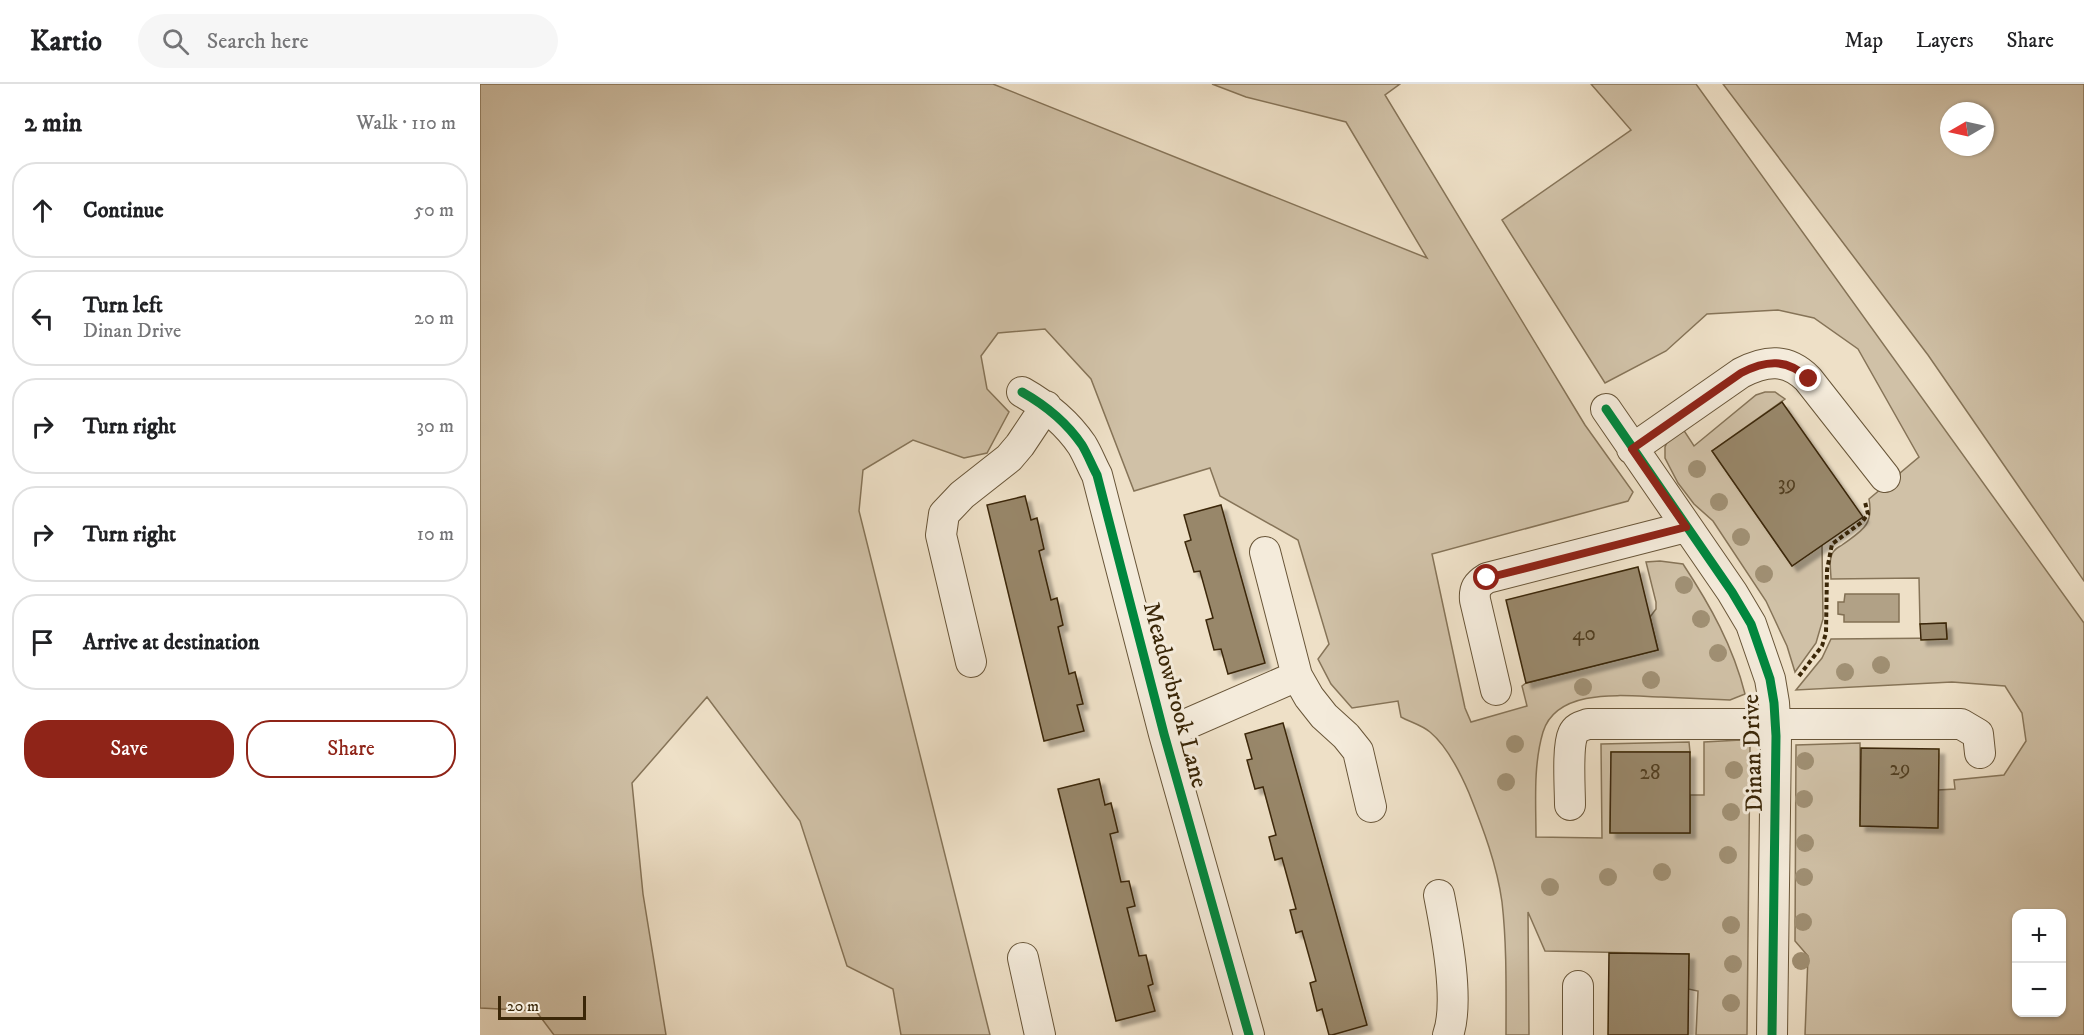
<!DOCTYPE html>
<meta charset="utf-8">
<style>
body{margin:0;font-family:"IM FELL DW Pica",serif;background:#f6f6f6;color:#202124}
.controls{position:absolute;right:18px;bottom:18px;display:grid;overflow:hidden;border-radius:12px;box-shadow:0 2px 4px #0004}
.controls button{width:54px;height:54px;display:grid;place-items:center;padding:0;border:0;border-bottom:2px solid #e0e0e0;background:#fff;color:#202124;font:30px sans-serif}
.compass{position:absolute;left:1460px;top:18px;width:54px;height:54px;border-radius:50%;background:#fff;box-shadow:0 2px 4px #0004;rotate:261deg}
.scale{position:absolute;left:18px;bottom:15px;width:88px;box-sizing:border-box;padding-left:6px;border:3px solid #3b2708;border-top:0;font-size:16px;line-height:21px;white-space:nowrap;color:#3b2708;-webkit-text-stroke:4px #f4ebdb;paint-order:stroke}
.stop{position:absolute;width:18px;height:18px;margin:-14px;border:4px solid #8f2418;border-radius:50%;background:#fff}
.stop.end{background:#8f2418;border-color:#fff;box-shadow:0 2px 6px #0008}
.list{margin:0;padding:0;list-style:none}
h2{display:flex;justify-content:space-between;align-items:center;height:78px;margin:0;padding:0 24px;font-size:26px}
h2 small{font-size:20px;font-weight:400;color:#757577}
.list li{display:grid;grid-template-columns:39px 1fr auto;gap:18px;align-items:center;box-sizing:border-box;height:96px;margin:0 12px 12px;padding:0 12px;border:2px solid #e0e0e0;border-radius:24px}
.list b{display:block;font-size:22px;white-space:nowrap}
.list p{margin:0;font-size:20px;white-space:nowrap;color:#757577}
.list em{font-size:20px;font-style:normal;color:#757577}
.actions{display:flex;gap:12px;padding:18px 24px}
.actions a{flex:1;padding:14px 0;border:2px solid #8f2418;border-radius:24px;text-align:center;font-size:21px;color:#8f2418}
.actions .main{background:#8f2418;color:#fff}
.icon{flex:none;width:33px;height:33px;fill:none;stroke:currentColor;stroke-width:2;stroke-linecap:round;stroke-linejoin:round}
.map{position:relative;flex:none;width:1604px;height:951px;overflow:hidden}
header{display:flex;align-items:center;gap:36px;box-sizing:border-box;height:84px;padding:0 30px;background:#fff;border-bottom:2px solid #e0e0e0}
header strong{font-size:28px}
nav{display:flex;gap:33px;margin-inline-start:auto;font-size:21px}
.search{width:420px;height:54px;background:#f6f6f6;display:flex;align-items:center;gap:15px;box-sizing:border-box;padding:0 21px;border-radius:33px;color:#757577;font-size:22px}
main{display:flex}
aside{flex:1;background:#fff}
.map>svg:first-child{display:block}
.green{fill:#d0c1a7;stroke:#867458;stroke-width:1.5;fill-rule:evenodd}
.water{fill:#b1a186;stroke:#827054;stroke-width:1.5}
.building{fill:#98876b;stroke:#3b2708;stroke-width:1.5;filter:url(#shadow)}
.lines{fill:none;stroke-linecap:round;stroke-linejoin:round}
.minor-casing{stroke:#685538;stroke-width:32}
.path{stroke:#3b2708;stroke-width:4;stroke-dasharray:4.5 3;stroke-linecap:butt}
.minor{stroke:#f4ebdb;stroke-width:30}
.cycleway-casing{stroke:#f4ebdb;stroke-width:13}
.cycleway{stroke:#00873e;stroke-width:9}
.tree{fill:#a09074}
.route{stroke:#8f2418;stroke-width:8}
.labels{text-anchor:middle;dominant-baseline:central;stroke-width:6;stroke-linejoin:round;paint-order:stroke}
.number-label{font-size:21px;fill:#523f21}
.street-label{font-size:24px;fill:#3b2708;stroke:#f4ebdb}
</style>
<header>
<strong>Kartio</strong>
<div class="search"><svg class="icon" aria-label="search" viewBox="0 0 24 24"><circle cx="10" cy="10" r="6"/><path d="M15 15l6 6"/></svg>Search here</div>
<nav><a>Map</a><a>Layers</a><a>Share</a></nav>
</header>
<main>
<aside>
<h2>2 min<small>Walk · 110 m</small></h2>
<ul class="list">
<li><svg class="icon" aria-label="ahead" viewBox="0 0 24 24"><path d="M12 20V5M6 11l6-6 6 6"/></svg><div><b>Continue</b></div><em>50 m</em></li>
<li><svg class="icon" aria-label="left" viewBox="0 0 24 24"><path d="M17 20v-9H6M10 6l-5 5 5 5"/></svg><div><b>Turn left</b><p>Dinan Drive</p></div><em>20 m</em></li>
<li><svg class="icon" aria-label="right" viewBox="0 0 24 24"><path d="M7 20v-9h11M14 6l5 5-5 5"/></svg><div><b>Turn right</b></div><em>30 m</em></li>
<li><svg class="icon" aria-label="right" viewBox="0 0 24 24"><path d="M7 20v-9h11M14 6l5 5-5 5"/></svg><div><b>Turn right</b></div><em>10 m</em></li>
<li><svg class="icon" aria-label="arrive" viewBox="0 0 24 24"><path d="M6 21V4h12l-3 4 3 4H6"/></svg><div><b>Arrive at destination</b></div></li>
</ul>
<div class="actions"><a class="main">Save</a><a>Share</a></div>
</aside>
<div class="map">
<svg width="1604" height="951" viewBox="0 0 1604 951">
<defs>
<filter id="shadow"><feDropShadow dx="5.5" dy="5.5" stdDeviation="1.5" flood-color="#0004"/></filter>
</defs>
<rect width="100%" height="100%" fill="#eee0c7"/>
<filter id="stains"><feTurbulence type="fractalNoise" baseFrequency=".00333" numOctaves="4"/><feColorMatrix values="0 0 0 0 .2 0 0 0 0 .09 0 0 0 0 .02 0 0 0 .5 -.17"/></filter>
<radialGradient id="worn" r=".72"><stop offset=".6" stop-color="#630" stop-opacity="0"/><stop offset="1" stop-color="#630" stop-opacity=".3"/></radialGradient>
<path class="green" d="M0 0H513L947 174 866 38 766 13 732 0H920L905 11 1105 341 1153 408 1148 417 952 470 985 624 991 638 1047 622 1042 602 1046 599 1178 566 1170 533 1176 525V518L1166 478 1180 477 1203 480C1230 521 1253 562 1265 610L1250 616C1227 615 1204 614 1181 613 1145 612 1077 603 1063 648 1053 682 1056 719 1056 753L1122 754 1121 660 1209 658 1210 668H1131L1130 748 1210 749V711H1224V658L1261 656 1270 662 1267 951H1216L1218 907 1208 905 1209 870 1065 867 1048 828 1049 951H1026C1026 907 1027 862 1022 818 1017 781 1003 744 989 709 980 688 968 663 950 648 942 641 930 638 921 633L918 617 872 624 851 600 838 575 849 560 818 456 740 412 730 384 654 407 611 295 565 245 518 249 501 272 507 305 529 328 507 369 484 374 433 356 383 386 379 427 510 951H421L413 905 367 882 320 737 227 613 152 699 163 810 186 951H74L56 927 0 924Z
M1111 0H1216L1604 539V951H1325L1328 872 1315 857 1316 661 1380 659V742L1457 744 1458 706 1475 705 1474 696 1524 691 1546 657 1542 629 1525 602 1472 598 1316 606 1342 574 1351 555 1467 554 1466 539 1440 540 1439 494 1351 495C1351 487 1348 474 1354 467 1356 464 1359 463 1362 461 1381 447 1394 442 1389 415L1439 373 1378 265 1334 234 1298 226 1227 230 1186 267 1125 299 1022 136 1151 46ZM1536 830H1582V928H1536Z
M1243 0H1604V497L1448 271ZM1469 27H1505V63H1469Z
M1285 308H1295L1305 315 1232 367 1312 482 1342 461 1343 535 1336 559 1315 588 1307 562 1286 517 1233 437 1214 420 1198 399 1185 374V363L1188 356 1203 345 1214 362 1276 311Z"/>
<path class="water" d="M1365 510H1419V538H1364V531L1358 530V518H1364Z"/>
<path class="building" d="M1302 318 1383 433 1312 482 1232 367Z
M545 412 551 436 557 434 564 465 559 467 571 516 577 514 583 541 578 543 589 590 595 588 603 620 597 621 604 647 564 657 507 421Z
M741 421 785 579 748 590 741 565 734 566 726 536 733 534 720 487 714 488 705 458 711 456 704 431Z
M1158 483 1178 566 1046 599 1026 516Z
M1466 539 1467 555 1441 556 1440 540Z
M803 639 887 941 852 951H849L842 925 837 927 830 899 836 897 822 847 816 849 810 826 816 825 802 774 795 776 789 753 796 751 783 703 775 705 767 676 772 675 765 650Z
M1381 664 1459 665 1458 744 1380 742Z
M1131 668H1210V749H1130Z
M619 695 625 721 631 719 638 748 630 750 641 798 649 797 655 822 647 824 659 872 666 871 673 900 668 902 675 927 636 937 578 705Z
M1129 869 1209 870 1208 951H1128Z"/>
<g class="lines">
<defs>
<path id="minor" d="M542 308C565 321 587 339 602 361 608 371 612 382 617 391L684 650 769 951
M1126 325 1252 508 1271 540 1290 595 1294 619 1296 652 1292 951
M1152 365 1261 289C1286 276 1307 274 1328 295L1405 393
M491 578 461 451 464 430 482 411 529 374 540 361 566 322
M817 592 829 613 844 632 866 652 878 667 891 723
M1016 606 995 516C994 505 997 500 1007 494L1206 443
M684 650 817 592 785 468
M1090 721C1090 705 1087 663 1093 650 1096 643 1102 642 1108 640H1481L1498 650 1500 669
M959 811C966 847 980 917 968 951
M543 874 560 951
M1098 951V902"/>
</defs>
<use href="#minor" class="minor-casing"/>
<path class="path" d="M1319 592 1342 562 1346 549 1347 486 1352 460 1382 438 1388 430 1385 418"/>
<use href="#minor" class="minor"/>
<defs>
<path id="cycleway" d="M542 308C565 321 587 339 602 361 608 371 612 382 617 391L684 650 769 951
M1126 325 1252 508 1271 540 1290 595 1294 619 1296 652 1292 951"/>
</defs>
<use href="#cycleway" class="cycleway-casing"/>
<use href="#cycleway" class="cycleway"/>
</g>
<g class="tree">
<circle cx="1217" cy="385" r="9"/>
<circle cx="1239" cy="418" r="9"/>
<circle cx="1261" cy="453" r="9"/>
<circle cx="1284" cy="490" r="9"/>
<circle cx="1204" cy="501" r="9"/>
<circle cx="1221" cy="535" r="9"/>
<circle cx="1238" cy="569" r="9"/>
<circle cx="1401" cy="581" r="9"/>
<circle cx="1365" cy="588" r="9"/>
<circle cx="1171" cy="596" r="9"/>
<circle cx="1103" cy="603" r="9"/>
<circle cx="1035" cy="660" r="9"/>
<circle cx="1325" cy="677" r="9"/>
<circle cx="1254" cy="686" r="9"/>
<circle cx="1026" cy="698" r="9"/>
<circle cx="1324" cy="715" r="9"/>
<circle cx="1251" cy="728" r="9"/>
<circle cx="1325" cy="759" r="9"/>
<circle cx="1248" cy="771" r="9"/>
<circle cx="1182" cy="788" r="9"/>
<circle cx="1128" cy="793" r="9"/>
<circle cx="1324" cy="793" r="9"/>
<circle cx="1070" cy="803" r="9"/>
<circle cx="1323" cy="838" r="9"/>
<circle cx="1251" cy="841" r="9"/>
<circle cx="1321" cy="877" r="9"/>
<circle cx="1253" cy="880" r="9"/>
<circle cx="1251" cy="919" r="9"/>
</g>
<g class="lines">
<path class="route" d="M1007 494 1206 443 1152 365 1261 289C1286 276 1307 274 1329 295"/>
</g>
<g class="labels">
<g class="number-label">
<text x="1307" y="400">39</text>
<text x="1104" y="550">40</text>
<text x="1420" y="685">29</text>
<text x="1170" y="689">28</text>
</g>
<g class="street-label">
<text transform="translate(695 611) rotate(75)">Meadowbrook Lane</text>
<text transform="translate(1273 669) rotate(-92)">Dinan Drive</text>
</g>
</g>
<rect width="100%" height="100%" filter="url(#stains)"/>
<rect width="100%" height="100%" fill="url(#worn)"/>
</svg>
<div class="controls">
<button>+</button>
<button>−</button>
</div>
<svg class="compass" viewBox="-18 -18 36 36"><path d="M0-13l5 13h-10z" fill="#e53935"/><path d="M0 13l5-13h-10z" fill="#757577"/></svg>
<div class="scale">20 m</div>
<div class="stop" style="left:1007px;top:494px"></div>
<div class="stop end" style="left:1329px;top:295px"></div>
</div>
</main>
